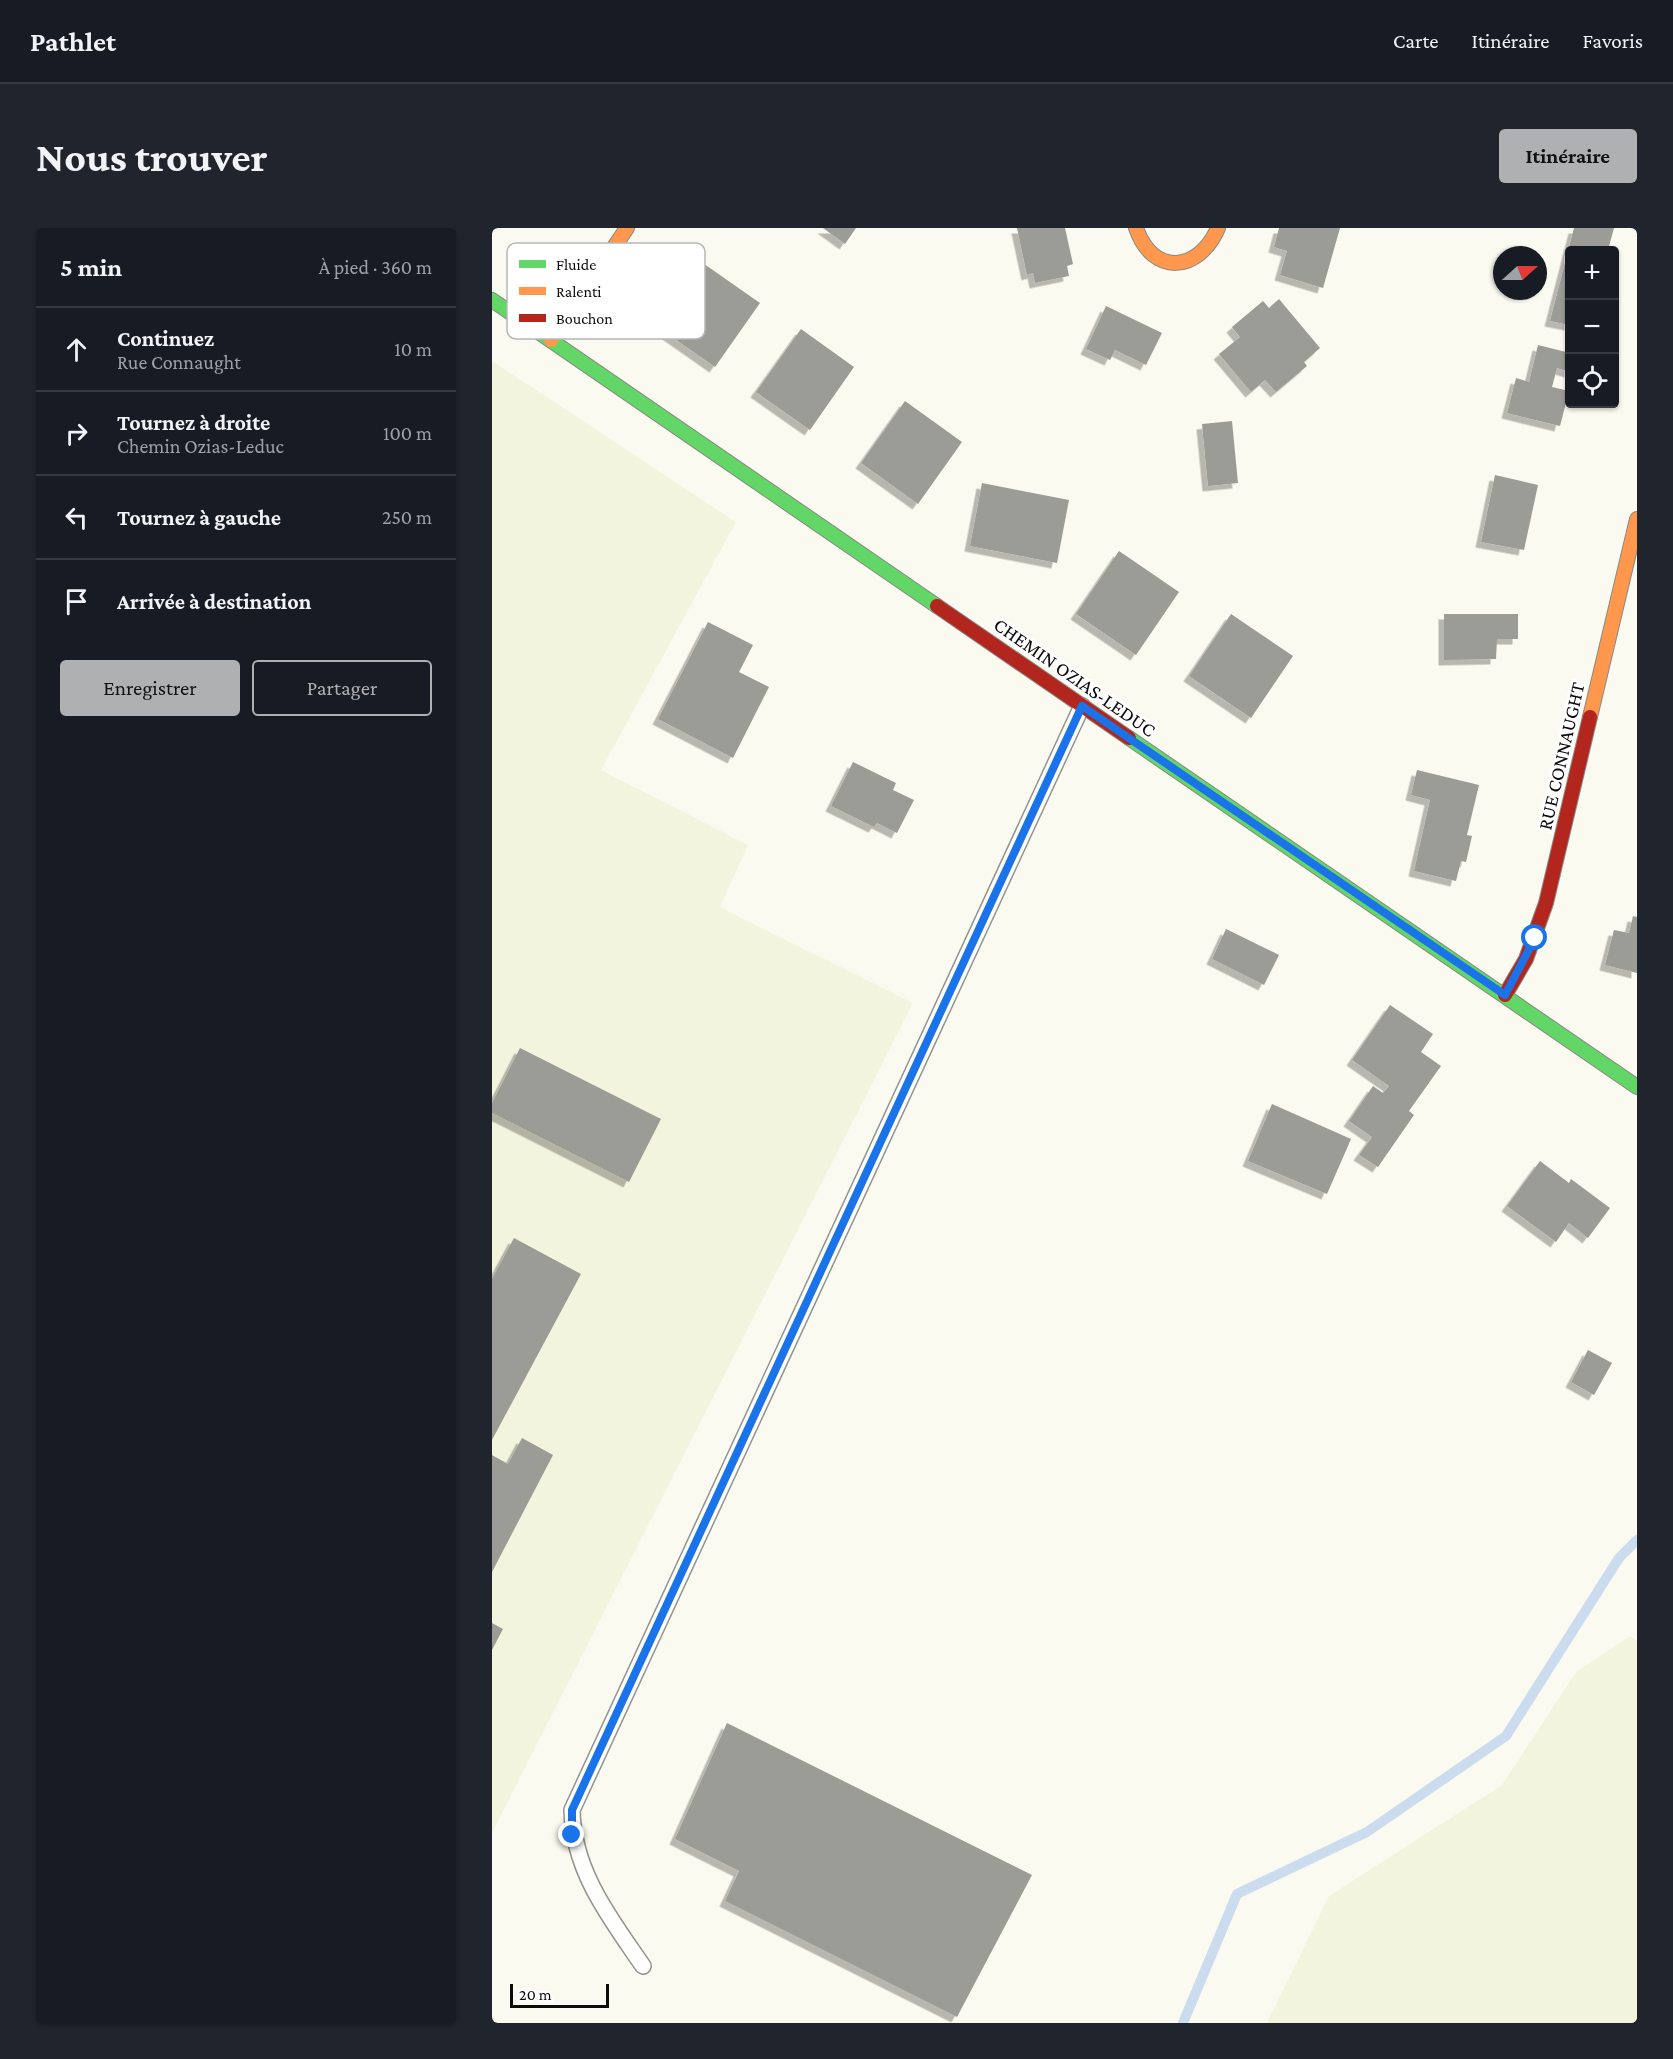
<!DOCTYPE html>
<html lang="fr">
<meta charset="utf-8">
<style>
body{margin:0;font-family:"Crimson Pro",serif;background:#20242c;color:#f1f3f6}
.controls{position:absolute;right:18px;top:18px;display:grid;overflow:hidden;border-radius:6px;box-shadow:0 2px 4px #0004}
.controls button{width:54px;height:54px;display:grid;place-items:center;padding:0;border:0;border-bottom:2px solid #363941;background:#171b24;color:#f1f3f6;font:30px sans-serif}
.compass{position:absolute;left:1001px;top:18px;width:54px;height:54px;border-radius:50%;background:#171b24;box-shadow:0 2px 4px #0004;rotate:69deg}
.scale{position:absolute;left:18px;bottom:15px;width:99px;box-sizing:border-box;padding-left:6px;border:3px solid #0c0c0c;border-top:0;font-size:16px;line-height:21px;white-space:nowrap;color:#0c0c0c;-webkit-text-stroke:4px #fff;paint-order:stroke}
.stop{position:absolute;width:18px;height:18px;margin:-14px;border:4px solid #1a73e8;border-radius:50%;background:#fff}
.stop.end{background:#1a73e8;border-color:#fff;box-shadow:0 2px 6px #0008}
.list{margin:0;padding:0;list-style:none}
h2{display:flex;justify-content:space-between;align-items:center;height:78px;margin:0;padding:0 24px;font-size:26px}
h2 small{font-size:20px;font-weight:400;color:#9ea1a6}
.list li{display:grid;grid-template-columns:39px 1fr auto;gap:18px;align-items:center;box-sizing:border-box;height:84px;padding:0 24px;border-top:2px solid #363941}
.list b{display:block;font-size:22px;white-space:nowrap}
.list p{margin:0;font-size:20px;white-space:nowrap;color:#9ea1a6}
.list em{font-size:20px;font-style:normal;color:#9ea1a6}
.actions{display:flex;gap:12px;padding:18px 24px}
.actions a{flex:1;padding:14px 0;border:2px solid #afb0b1;border-radius:6px;text-align:center;font-size:21px;color:#afb0b1}
.actions .main{background:#afb0b1;color:#111}
.icon{flex:none;width:33px;height:33px;fill:none;stroke:currentColor;stroke-width:2;stroke-linecap:round;stroke-linejoin:round}
.map{position:relative;flex:none;width:1145px;height:1795px;overflow:hidden;border-radius:6px}
header{display:flex;align-items:center;gap:36px;box-sizing:border-box;height:84px;padding:0 30px;background:#171b24;border-bottom:2px solid #363941}
header strong{font-size:28px}
nav{display:flex;gap:33px;margin-inline-start:auto;font-size:21px}
.intro{display:flex;align-items:center;justify-content:space-between;box-sizing:border-box;height:144px;padding:0 36px}
h1{margin:0;font-size:42px}
.button{padding:15px 27px;border-radius:6px;background:#afb0b1;color:#111;font-size:21px;font-weight:700}
main{display:flex;gap:36px;padding:0 36px}
aside{flex:1;background:#171b24;border-radius:6px;box-shadow:0 2px 4px #0004}
.map>svg:first-child{display:block}
.farmland{fill:#f3f4de}
.lines{fill:none;stroke-linecap:round;stroke-linejoin:round}
.stream{stroke:#cbdcef;stroke-width:10}
.building{fill:#9c9c96;filter:url(#shadow)}
.lane-casing{stroke:#93938f;stroke-width:18}
.fast-casing{stroke:#8a8a85;stroke-width:16}
.slow-casing{stroke:#8a8a85;stroke-width:16}
.jam-casing{stroke:#8a8a85;stroke-width:16}
.lane{stroke:#fefefd;stroke-width:15}
.fast{stroke:#63d668;stroke-width:14}
.slow{stroke:#ff974d;stroke-width:14}
.jam{stroke:#b3261e;stroke-width:14}
.route{stroke:#1a73e8;stroke-width:8}
.labels{text-anchor:middle;dominant-baseline:central;stroke-width:6;stroke-linejoin:round;paint-order:stroke}
.street-label{font-size:20px;fill:#0c0c0c;stroke:#fff}
.key{fill:#fff;stroke:#b6b6b6;stroke-width:1.5}
.key-label{font-size:16px;fill:#0c0c0c}
</style>
<header>
<strong>Pathlet</strong>
<nav><a>Carte</a><a>Itinéraire</a><a>Favoris</a></nav>
</header>
<div class="intro"><h1>Nous trouver</h1><a class="button">Itinéraire</a></div>
<main>
<aside>
<h2>5 min<small>À pied · 360 m</small></h2>
<ul class="list">
<li><svg class="icon" aria-label="ahead" viewBox="0 0 24 24"><path d="M12 20V5M6 11l6-6 6 6"/></svg><div><b>Continuez</b><p>Rue Connaught</p></div><em>10 m</em></li>
<li><svg class="icon" aria-label="right" viewBox="0 0 24 24"><path d="M7 20v-9h11M14 6l5 5-5 5"/></svg><div><b>Tournez à droite</b><p>Chemin Ozias-Leduc</p></div><em>100 m</em></li>
<li><svg class="icon" aria-label="left" viewBox="0 0 24 24"><path d="M17 20v-9H6M10 6l-5 5 5 5"/></svg><div><b>Tournez à gauche</b></div><em>250 m</em></li>
<li><svg class="icon" aria-label="arrive" viewBox="0 0 24 24"><path d="M6 21V4h12l-3 4 3 4H6"/></svg><div><b>Arrivée à destination</b></div></li>
</ul>
<div class="actions"><a class="main">Enregistrer</a><a>Partager</a></div>
</aside>
<div class="map">
<svg width="1145" height="1795" viewBox="0 0 1145 1795">
<defs>
<filter id="shadow"><feDropShadow dx="-5.5" dy="5.5" stdDeviation="0" flood-color="#0004"/></filter>
</defs>
<rect width="100%" height="100%" fill="#fafaf0"/>
<path class="farmland" d="M0 133 244 294 109 542 256 617 228 679 421 775 0 1605Z
M1138 1408 1145 1413V1795H775L837 1668 1010 1557 1085 1443Z"/>
<g class="lines">
<path class="stream" d="M691 1795 745 1666 875 1604 1014 1508 1127 1330 1145 1312"/>
</g>
<path class="building" d="M331 0H364L353 16Z
M525 0H573L581 36 575 38 577 48 543 55 541 45 535 47Z
M787 0H848L831 60 788 47 795 23 782 19Z
M1082 0H1122L1116 22H1078V97L1058 93Z
M205 31 268 75 223 139 160 95Z
M787 71 828 120 812 134 815 138 784 164 773 152 759 164 727 126 748 109 740 99 771 73 777 80Z
M614 78 670 105 654 137 623 122 618 132 594 121Z
M309 101 362 139 318 202 264 164Z
M1046 117 1078 125V144L1065 140 1060 159 1077 163 1068 198 1015 185 1024 150 1037 154Z
M413 173 470 214 426 276 369 235Z
M740 193 746 255 716 258 710 196Z
M1003 247 1046 257 1032 322 989 314Z
M490 255 577 272 565 335 478 318Z
M627 323 687 364 644 427 584 386Z
M739 386 801 428 759 490 697 448Z
M952 386H1026V411H1005L1004 431 952 432Z
M216 394 261 417 247 444 277 459 241 530 166 491Z
M361 534 404 555 401 562 422 572 405 605 385 595 382 599 339 578Z
M925 542 987 557 975 607 980 608 974 634 969 633 964 653 922 643 938 572 919 567Z
M1141 688 1145 689V745L1113 737 1122 702 1137 705Z
M734 701 787 727 772 757 720 731Z
M898 777 941 806 929 824 949 838 917 883 922 887 886 939 867 927 880 909 857 893 881 858 891 865 897 858 860 832Z
M28 820 169 891 137 954 0 885V875Z
M780 876 859 911 835 966 756 933Z
M1048 933 1077 955 1079 951 1118 980 1096 1010 1077 995 1064 1014 1015 978Z
M22 1010 89 1046 0 1212V1051Z
M1096 1122 1120 1135 1102 1167 1079 1154Z
M30 1210 61 1227 0 1344V1227L16 1236Z
M0 1395 11 1401 0 1422Z
M235 1495 540 1647 465 1789 233 1673 247 1643 183 1611Z"/>
<g class="lines">
<defs>
<path id="lane" d="M151 1738C118 1690 81 1643 80 1582L590 478"/>
<path id="fast" d="M0 72 445 378
M637 510 1145 859"/>
<path id="slow" d="M644 0C661 49 707 44 726 0
M59 112 135 0
M1098 489 1145 291"/>
<path id="jam" d="M445 378 637 510
M1013 767 1034 731 1054 675 1098 489"/>
</defs>
<use href="#lane" class="lane-casing"/>
<use href="#fast" class="fast-casing"/>
<use href="#slow" class="slow-casing"/>
<use href="#jam" class="jam-casing"/>
<use href="#lane" class="lane"/>
<use href="#fast" class="fast"/>
<use href="#slow" class="slow"/>
<use href="#jam" class="jam"/>
</g>
<g class="lines">
<path class="route" d="M80 1607V1582L590 478 1013 767 1043 710"/>
</g>
<g class="labels">
<g class="street-label">
<text transform="translate(583 449) rotate(35)">CHEMIN OZIAS-LEDUC</text>
<text transform="translate(1069 528) rotate(-77)">RUE CONNAUGHT</text>
</g>
</g>
<rect x="15" y="15" width="198" height="96" rx="9" class="key"/>
<rect x="27" y="32" width="27" height="8" fill="#63d668"/>
<rect x="27" y="59" width="27" height="8" fill="#ff974d"/>
<rect x="27" y="86" width="27" height="8" fill="#b3261e"/>
<g class="key-label">
<text x="64" y="42">Fluide</text>
<text x="64" y="69">Ralenti</text>
<text x="64" y="96">Bouchon</text>
</g>
</svg>
<div class="controls">
<button>+</button>
<button>−</button>
<button><svg class="icon" aria-label="locate" viewBox="0 0 24 24"><circle cx="12" cy="12" r="6"/><path d="M12 2v4M12 18v4M2 12h4M18 12h4"/></svg></button>
</div>
<svg class="compass" viewBox="-18 -18 36 36"><path d="M0-13l5 13h-10z" fill="#e53935"/><path d="M0 13l5-13h-10z" fill="#9ea1a6"/></svg>
<div class="scale">20 m</div>
<div class="stop" style="left:1043px;top:710px"></div>
<div class="stop end" style="left:80px;top:1607px"></div>
</div>
</main>
